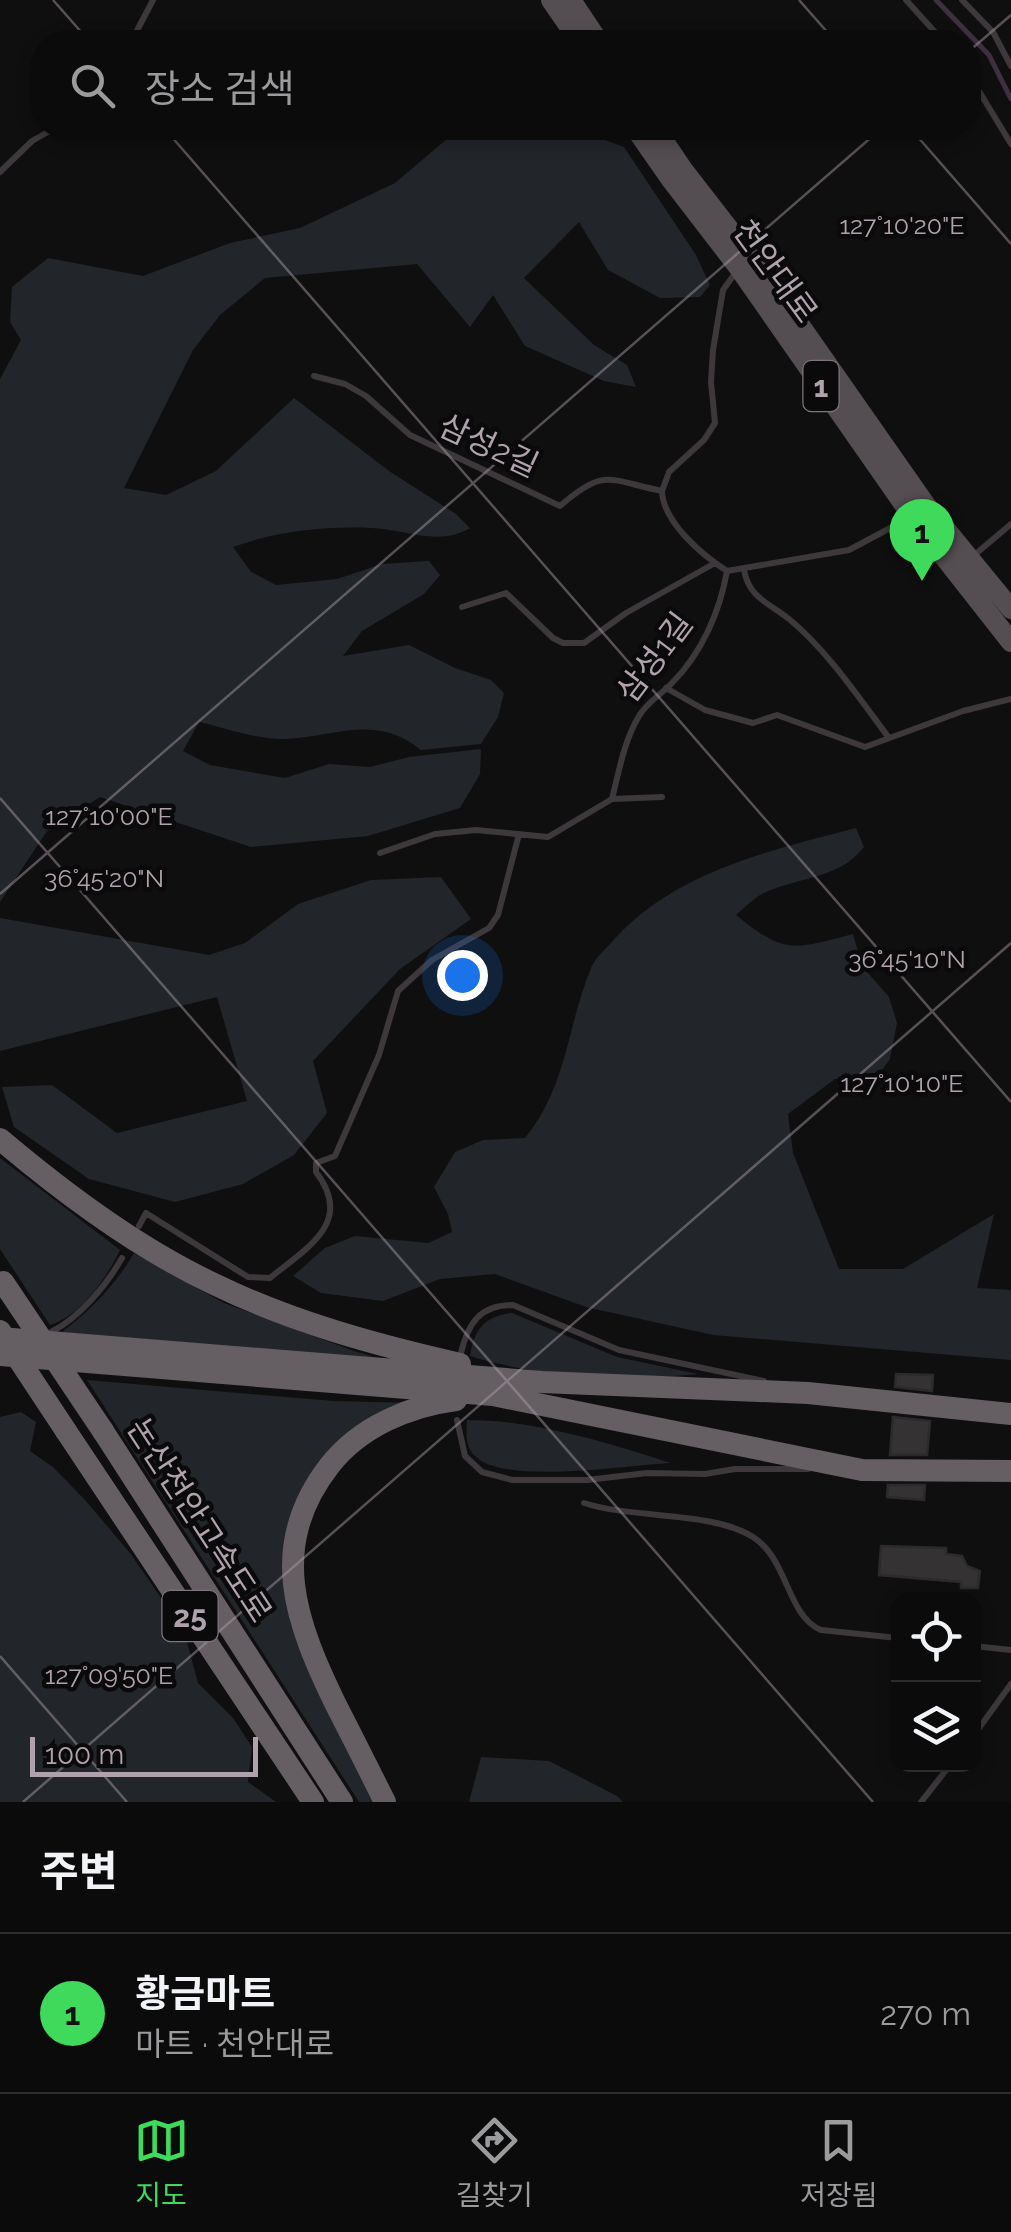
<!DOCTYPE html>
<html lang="ko">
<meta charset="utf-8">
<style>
body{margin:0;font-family:Raleway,"Noto Sans KR",sans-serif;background:#151415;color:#f1f3f6}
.controls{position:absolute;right:30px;bottom:30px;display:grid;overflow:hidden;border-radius:20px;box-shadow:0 5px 15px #0003}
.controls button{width:90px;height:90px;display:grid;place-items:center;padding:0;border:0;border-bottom:2px solid #2c2b2d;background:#0c0b0c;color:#f1f3f6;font:50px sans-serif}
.scale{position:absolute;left:30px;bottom:25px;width:228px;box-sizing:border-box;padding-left:10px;border:5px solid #b0a2ad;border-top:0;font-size:28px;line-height:35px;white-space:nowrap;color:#b0a2ad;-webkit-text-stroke:8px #0b0a0b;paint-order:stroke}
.you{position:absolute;left:462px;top:975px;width:35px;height:35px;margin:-25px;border:8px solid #fff;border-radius:50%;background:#1a73e8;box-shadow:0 0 0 15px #1a73e833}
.badge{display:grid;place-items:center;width:65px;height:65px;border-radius:50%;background:#3fd95b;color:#111;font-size:32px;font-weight:700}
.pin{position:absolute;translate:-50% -82px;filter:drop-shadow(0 2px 5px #0008)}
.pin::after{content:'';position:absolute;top:52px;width:35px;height:30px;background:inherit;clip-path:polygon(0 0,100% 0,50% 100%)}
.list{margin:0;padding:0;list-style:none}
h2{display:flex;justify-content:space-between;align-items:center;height:130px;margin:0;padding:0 40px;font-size:42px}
h2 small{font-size:32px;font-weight:400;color:#9a9b9d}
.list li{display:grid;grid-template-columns:65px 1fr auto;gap:30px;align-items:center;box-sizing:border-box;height:160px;padding:0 40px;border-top:2px solid #2c2b2d}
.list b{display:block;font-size:38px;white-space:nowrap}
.list p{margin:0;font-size:32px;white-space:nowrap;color:#9a9b9d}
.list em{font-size:32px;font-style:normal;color:#9a9b9d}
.icon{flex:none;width:55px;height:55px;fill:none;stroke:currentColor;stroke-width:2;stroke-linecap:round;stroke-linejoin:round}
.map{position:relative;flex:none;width:1011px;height:1802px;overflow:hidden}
.search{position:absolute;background:#0c0b0c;box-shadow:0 5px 15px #0003;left:30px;right:30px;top:30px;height:110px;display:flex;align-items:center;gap:25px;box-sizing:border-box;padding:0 35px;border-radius:40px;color:#9a9b9d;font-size:38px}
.sheet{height:290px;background:#0c0b0c}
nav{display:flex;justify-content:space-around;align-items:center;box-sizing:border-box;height:140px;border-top:2px solid #2c2b2d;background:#0c0b0c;font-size:28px;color:#9a9b9d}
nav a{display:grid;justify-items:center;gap:5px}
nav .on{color:#3fd95b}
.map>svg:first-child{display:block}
.green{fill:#22252a}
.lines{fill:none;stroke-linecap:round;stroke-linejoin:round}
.stream{stroke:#3e303e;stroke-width:5}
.building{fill:#353234;stroke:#2c2a2b;stroke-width:2.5}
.service{stroke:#3c383b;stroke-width:6}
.primary{stroke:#544d52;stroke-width:20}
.motorway{stroke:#655e63;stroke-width:22}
.motorway-bridge{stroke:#655e63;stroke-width:22}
.ticks{fill:none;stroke:#b0a2ad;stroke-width:2.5;stroke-opacity:0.45}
.labels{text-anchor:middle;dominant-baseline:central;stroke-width:9;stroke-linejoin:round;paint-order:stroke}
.shield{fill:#0b0a0b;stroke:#7e747c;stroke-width:2.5}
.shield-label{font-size:30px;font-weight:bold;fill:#b0a2ad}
.street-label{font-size:32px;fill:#b0a2ad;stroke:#0b0a0b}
.ticks-label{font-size:25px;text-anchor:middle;fill:#b0a2ad;stroke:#0b0a0b;stroke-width:9;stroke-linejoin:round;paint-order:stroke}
</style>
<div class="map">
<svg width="1011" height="1802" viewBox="0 0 1011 1802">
<rect width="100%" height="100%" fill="#100f10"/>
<path class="green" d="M465 128H572L624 147 696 255 710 285 700 297 660 298 608 270 579 222 524 278 594 345 627 365 636 387 604 381 525 346 493 295 470 327 417 264 265 278 220 315 193 350 124 488 166 495 216 471 294 398 389 471 456 514 470 528C439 547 405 529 371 528 324 526 277 531 233 547L251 572 276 585 337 579 382 564 429 561 440 575 424 594 362 631 343 656 409 645 455 668 491 680 504 693 498 717 481 744 421 750C375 713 336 737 285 739 258 740 226 728 199 722L183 751 210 765 285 778 329 764 370 767 409 757 481 749 480 774 460 808 368 836 251 847 100 797 47 831 0 902V379L21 340 10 322 12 287 48 258 143 276 230 243 300 228 395 183 454 133Z
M856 828 864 847C839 880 795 877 762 894 753 899 744 908 736 915 786 956 794 949 853 934L862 966 889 997 897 1023 890 1059 875 1080 835 1079 788 1114 793 1153 839 1269H903L994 1214 977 1288 1011 1290V1360L713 1335 586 1307 495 1274 440 1279 383 1301 321 1293 293 1276 325 1248 355 1236 428 1243 452 1232 448 1214 434 1187 455 1152 483 1140 525 1138C567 1087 567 1026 591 968 595 959 603 951 610 944 672 872 768 851 856 828Z
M441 877 471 919 400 969 313 1061 327 1113 294 1155 243 1184 175 1202 89 1179 14 1127 2 1087 52 1085 117 1133 247 1101 217 997 0 1051V918L209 955 245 943 298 904 371 880Z
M0 1158 120 1250C107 1277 81 1316 50 1325L0 1249Z
M134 1253 224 1303 354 1351 415 1369 58 1335C89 1312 115 1286 134 1253Z
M512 1313 617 1357 698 1374C626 1381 539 1378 470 1356 474 1329 485 1316 512 1313Z
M87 1380 333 1401 416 1403 366 1421 285 1549 378 1802H359Z
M21 1412 36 1422 30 1451 53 1467 85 1500 130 1553 184 1631 198 1683 233 1718 252 1747 248 1782 276 1802H0V1417Z
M467 1420C535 1420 606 1442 671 1463 630 1465 506 1485 476 1457 465 1447 466 1433 467 1420Z
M481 1757 549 1761 617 1796 623 1802H469Z"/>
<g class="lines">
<path class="stream" d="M936 0 989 55 1011 99"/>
</g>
<path class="building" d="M896 1374 933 1375 932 1391 895 1387Z
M893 1417 930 1421 927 1455H890Z
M888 1485H925L924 1500 887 1497Z
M881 1546 946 1548V1554L962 1556 967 1566 980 1571 978 1588H961V1582L879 1575Z"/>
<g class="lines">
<path class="service" d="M906 0 944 42
M962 0 993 32 1011 66
M131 42 153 0
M968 73 1011 144
M0 172 32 141 55 128
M314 376 345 384 366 396 410 435 560 506C605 467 608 480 662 491 663 522 702 555 727 571
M662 491 669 472 704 440 715 423 711 382 713 350 723 290 736 272
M972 557 1011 524
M744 570C749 598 769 603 789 619 826 649 860 699 889 738
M462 607 506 593 553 638 563 643H584L626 613 715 563
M666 688 705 710 753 723 777 715 865 747 963 711 1011 699
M612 799 662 797
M380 853 435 834 476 830 548 837 612 799C619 771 624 741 639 716 648 701 661 695 672 683 702 653 720 611 727 571L849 550 909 518
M139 1226 146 1213 248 1277 270 1278C306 1248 355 1223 316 1172V1163L335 1156 379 1055 398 991 432 960 489 928 498 915 519 834
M51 1332C79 1318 106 1286 122 1258
M461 1353C468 1323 480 1305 513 1305L619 1350 764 1381
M457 1420 465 1456 482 1472 512 1480H587L647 1473 705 1474 735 1469H808
M584 1503C633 1519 712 1511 753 1537 788 1559 787 1616 821 1630L898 1638
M974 1646 1011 1650
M974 1735 1011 1684
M921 1802 951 1764"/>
<path class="primary" d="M551 0 580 42
M571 0 599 42
M635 128 672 181 739 268 912 516 1011 642
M655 128 684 171 767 278 925 504 1011 609"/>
<path class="motorway" d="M0 1139C65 1194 137 1248 214 1284 292 1322 376 1345 460 1364
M0 1338 542 1382 808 1393 1011 1414
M0 1355 493 1395 862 1470 1011 1471
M66 1431 313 1802
M103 1431 342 1802
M385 1802C369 1770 353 1738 337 1707 296 1623 266 1547 330 1465 360 1427 409 1406 456 1400"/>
<path class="motorway-bridge" d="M3 1282 103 1431
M0 1331 66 1431"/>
</g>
<path class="ticks" d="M53 0 90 42M799 0 836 42M968 52 1011 15M164 128 1011 1102M910 128 1011 244M0 798 873 1802M0 894 882 128M0 1656 127 1802M23 1802 1011 943"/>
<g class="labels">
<g class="shield">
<rect x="803.5" y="361" width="35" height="50" rx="8"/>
<rect x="162.5" y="1591" width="55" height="50" rx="8"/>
</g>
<g class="shield-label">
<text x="821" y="386">1</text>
<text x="190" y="1616">25</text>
</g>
<g class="street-label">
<text transform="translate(776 271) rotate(54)">천안대로</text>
<text transform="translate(489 445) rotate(25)">삼성2길</text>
<text transform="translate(654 657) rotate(-53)">삼성1길</text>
<text transform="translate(200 1520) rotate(57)">논산천안고속도로</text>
</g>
</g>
<g class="ticks-label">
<text x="902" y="234">127°10'20"E</text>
<text x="109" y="825">127°10'00"E</text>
<text x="104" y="887">36°45'20"N</text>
<text x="907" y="968">36°45'10"N</text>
<text x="902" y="1092">127°10'10"E</text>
<text x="109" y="1684">127°09'50"E</text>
</g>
</svg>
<div class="controls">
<button><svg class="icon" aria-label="locate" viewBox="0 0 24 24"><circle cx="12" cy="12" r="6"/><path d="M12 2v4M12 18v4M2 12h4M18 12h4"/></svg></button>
<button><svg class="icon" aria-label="layers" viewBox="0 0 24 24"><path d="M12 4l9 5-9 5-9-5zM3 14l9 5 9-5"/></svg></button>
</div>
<div class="scale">100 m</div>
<div class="you"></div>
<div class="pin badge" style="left:922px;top:581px">1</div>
<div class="search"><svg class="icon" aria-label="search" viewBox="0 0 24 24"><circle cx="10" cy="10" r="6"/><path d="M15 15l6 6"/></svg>장소 검색</div>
</div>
<section class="sheet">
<h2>주변<small></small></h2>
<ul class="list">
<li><span class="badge">1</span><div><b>황금마트</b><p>마트 · 천안대로</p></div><em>270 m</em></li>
</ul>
</section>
<nav>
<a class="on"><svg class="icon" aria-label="map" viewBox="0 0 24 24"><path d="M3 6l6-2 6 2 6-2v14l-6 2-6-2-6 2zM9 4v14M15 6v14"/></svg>지도</a>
<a><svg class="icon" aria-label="directions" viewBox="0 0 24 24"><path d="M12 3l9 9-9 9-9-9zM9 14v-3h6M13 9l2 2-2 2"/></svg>길찾기</a>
<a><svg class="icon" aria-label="saved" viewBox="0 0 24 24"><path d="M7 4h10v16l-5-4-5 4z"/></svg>저장됨</a>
</nav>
